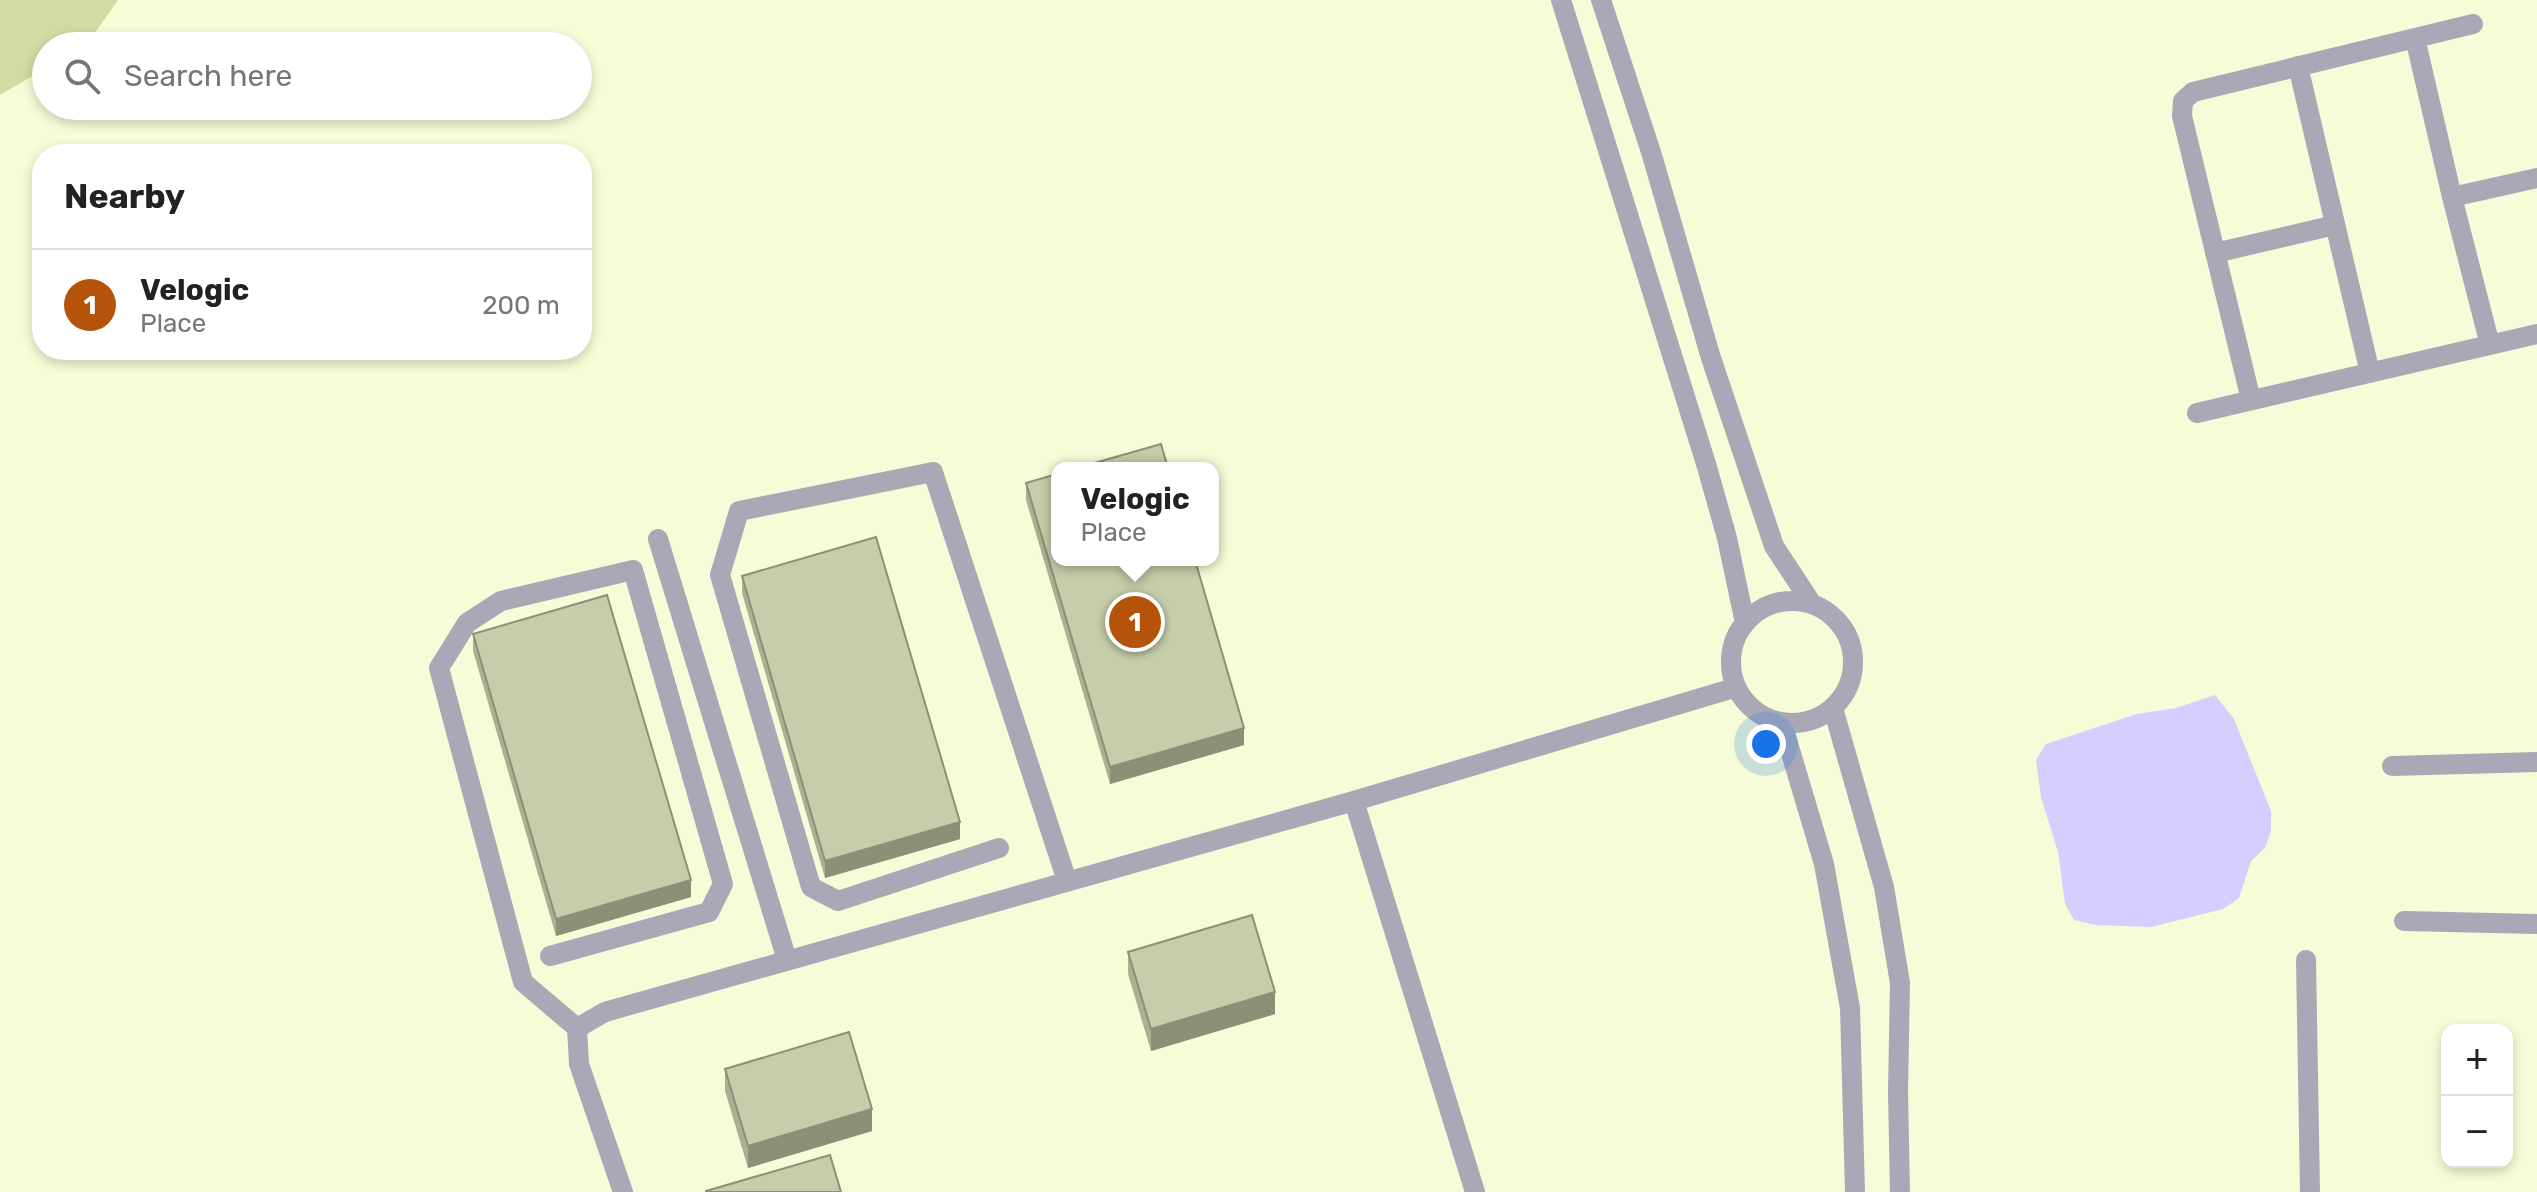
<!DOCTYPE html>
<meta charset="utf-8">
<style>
body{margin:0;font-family:Rubik,sans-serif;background:#f6f6f6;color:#222}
.controls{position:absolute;right:24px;bottom:24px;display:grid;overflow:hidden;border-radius:16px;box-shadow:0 4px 12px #0003}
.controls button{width:72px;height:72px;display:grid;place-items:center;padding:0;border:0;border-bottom:2px solid #e0e0e0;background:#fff;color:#222;font:40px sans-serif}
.you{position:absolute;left:1766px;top:744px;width:28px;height:28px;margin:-20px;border:6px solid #fff;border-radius:50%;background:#1a73e8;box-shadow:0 0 0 12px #1a73e833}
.badge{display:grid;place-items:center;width:52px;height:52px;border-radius:50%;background:#b45309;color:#fff;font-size:26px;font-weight:700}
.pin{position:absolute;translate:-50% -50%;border:4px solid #fff;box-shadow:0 2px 8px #0006}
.popup{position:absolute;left:1051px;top:462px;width:168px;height:104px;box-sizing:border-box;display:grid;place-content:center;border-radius:16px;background:#fff;filter:drop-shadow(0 2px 6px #0005);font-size:26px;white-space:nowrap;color:#767676}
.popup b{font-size:30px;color:#222}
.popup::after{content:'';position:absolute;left:50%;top:100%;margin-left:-16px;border:16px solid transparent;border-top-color:#fff}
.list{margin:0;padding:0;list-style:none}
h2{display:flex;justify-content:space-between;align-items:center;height:104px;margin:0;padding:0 32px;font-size:34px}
h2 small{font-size:26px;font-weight:400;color:#767676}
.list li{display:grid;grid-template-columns:52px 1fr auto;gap:24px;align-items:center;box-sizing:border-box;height:112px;padding:0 32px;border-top:2px solid #e0e0e0}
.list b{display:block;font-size:30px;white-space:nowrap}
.list p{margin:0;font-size:26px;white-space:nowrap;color:#767676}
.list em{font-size:26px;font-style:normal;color:#767676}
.icon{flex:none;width:44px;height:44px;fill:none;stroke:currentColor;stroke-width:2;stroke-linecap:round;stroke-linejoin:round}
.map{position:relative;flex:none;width:2537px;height:1192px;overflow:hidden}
.search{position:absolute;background:#fff;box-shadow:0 4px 12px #0003;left:32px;top:32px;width:560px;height:88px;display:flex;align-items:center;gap:20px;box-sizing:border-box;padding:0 28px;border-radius:44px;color:#767676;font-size:30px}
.panel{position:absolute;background:#fff;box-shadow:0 4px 12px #0003;left:32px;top:144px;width:560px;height:216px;border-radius:32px}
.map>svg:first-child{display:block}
.green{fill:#d1dba3}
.water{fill:#d5cefe}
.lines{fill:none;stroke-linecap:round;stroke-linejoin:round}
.minor{stroke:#aaa8b7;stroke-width:20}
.wall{fill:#aab092}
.shaded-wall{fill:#8b9077}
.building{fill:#c6cdaa;stroke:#8b9077;stroke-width:2}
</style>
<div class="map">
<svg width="2537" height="1192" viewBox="0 0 2537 1192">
<rect width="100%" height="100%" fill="#f5fcd7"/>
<path class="green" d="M0 0H118L87 44 83 46H46V68L0 95Z"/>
<path class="water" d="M2215 695 2234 719 2271 811V831L2265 848 2251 861 2239 898 2223 909 2151 927 2095 925 2074 920 2065 904 2058 852 2041 797 2036 760 2046 744 2137 714 2176 708Z"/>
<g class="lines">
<path class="minor" d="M1561 0 1707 467 1727 538 1745 623
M1601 0 1651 152 1711 358 1774 546 1812 604
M2415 38 2452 197 2490 345
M2298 66 2370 373
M2452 197 2537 178
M2215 253 2335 225
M2251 400 2182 116 2183 101 2193 92 2473 24
M2197 413 2537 334
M658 539 787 960
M1731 662a61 61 0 1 1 122 0a61 61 0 1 1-122 0Z
M1833 708 1884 887 1900 983 1898 1092 1900 1192
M1782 723 1824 864 1850 1008 1855 1192
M2392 766 2537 762
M1354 801 1475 1192
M999 848 838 901 811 887 720 575 739 511 933 472 1067 881
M2404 921 2537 924
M550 956 709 912 723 884 633 570 501 601 467 623 439 668 523 982 577 1028 579 1064 623 1192
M2306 960 2310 1192
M577 1028 605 1012 1354 801 1734 688"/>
</g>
<path class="wall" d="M1026 483 1244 745 1110 784 1026 500Z
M742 576 960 839 825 878 742 593Z
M473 634 691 897 556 936 473 651Z
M1128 952 1275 1014 1151 1051 1128 974Z
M725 1069 872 1131 748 1168 725 1091Z"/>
<path class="shaded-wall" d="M1244 728V745L1110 784V767Z
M960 822V839L825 878V861Z
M691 880V897L556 936V919Z
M1275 992V1014L1151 1051V1029Z
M872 1109V1131L748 1168V1146Z"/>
<path class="building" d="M1161 444 1168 468H1077Z
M1057 474V560H1195L1244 728 1110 767 1026 483Z
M876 537 960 822 825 861 742 576Z
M607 595 691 880 556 919 473 634Z
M1252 915 1275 992 1151 1029 1128 952Z
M849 1032 872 1109 748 1146 725 1069Z
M830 1155 841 1192H706V1191Z"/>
</svg>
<div class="controls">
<button>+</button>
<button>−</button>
</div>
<div class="you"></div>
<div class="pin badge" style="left:1135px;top:622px">1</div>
<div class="popup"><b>Velogic</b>Place</div>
<div class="search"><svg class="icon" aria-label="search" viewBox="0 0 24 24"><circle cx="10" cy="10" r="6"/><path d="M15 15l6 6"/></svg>Search here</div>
<section class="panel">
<h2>Nearby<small></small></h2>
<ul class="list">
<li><span class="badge">1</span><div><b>Velogic</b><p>Place</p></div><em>200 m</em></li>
</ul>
</section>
</div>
